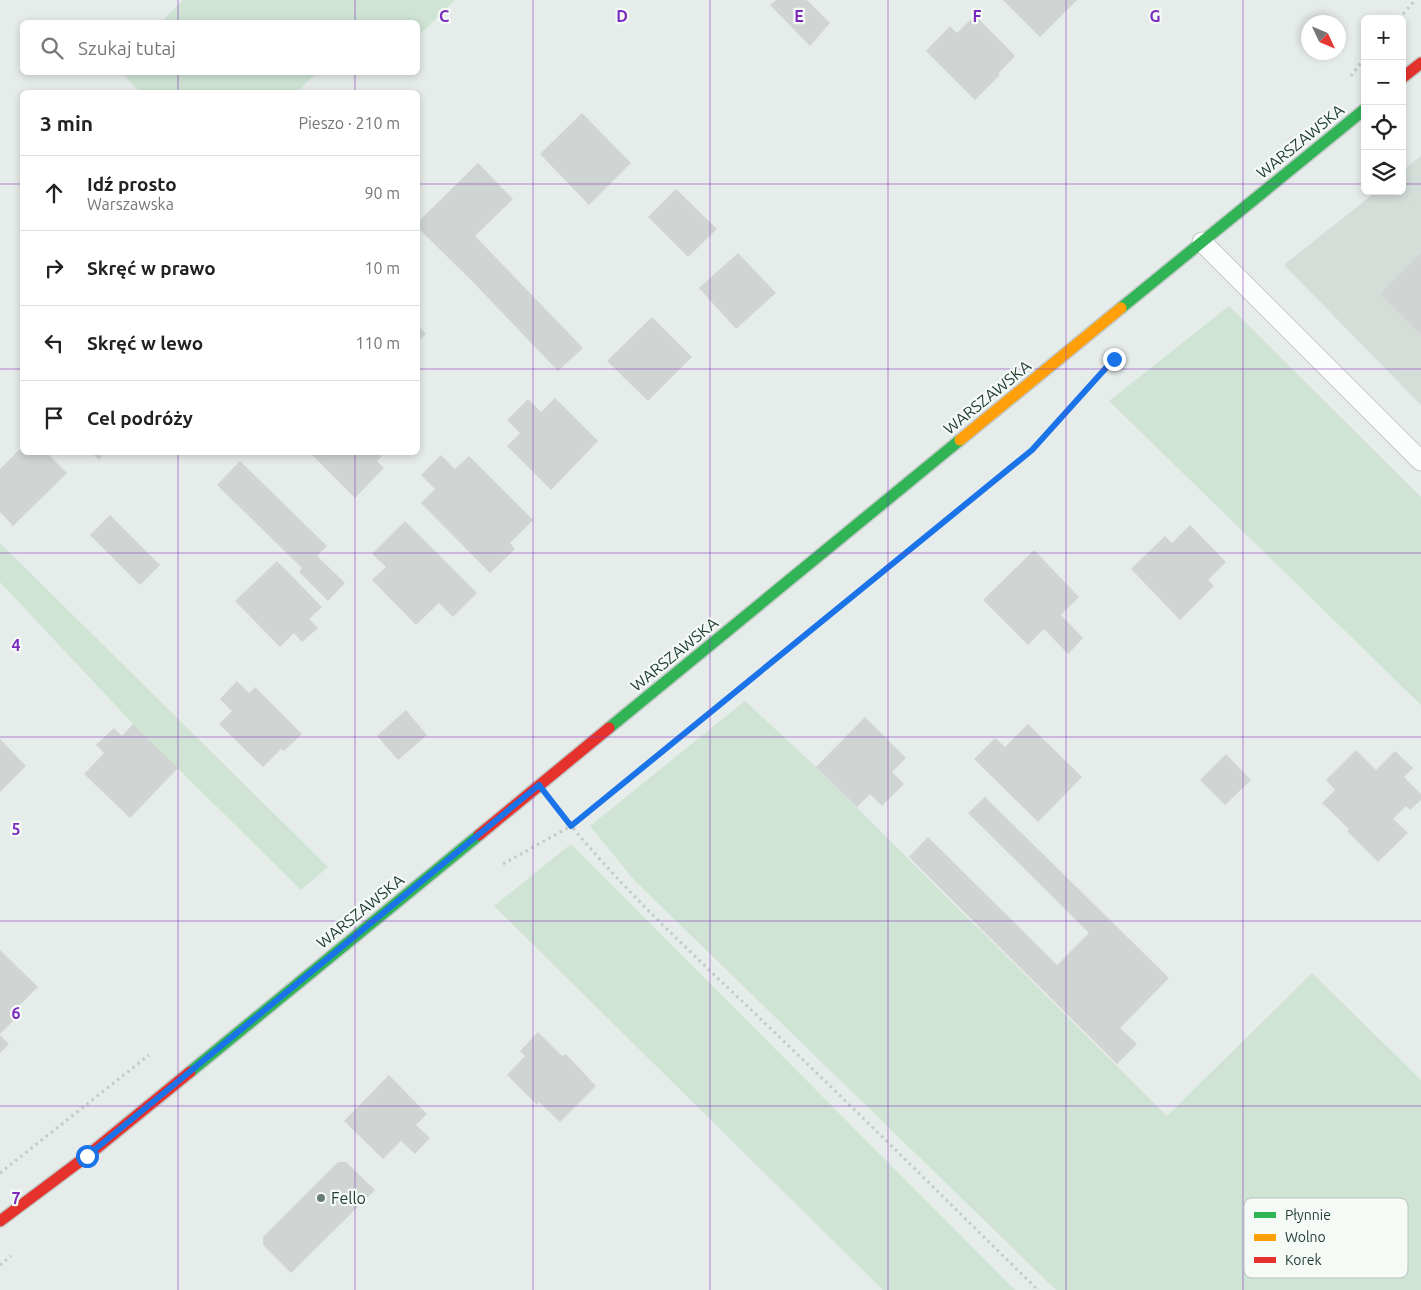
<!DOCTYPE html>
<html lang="pl">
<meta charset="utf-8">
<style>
body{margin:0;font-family:Ubuntu,sans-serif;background:#f6f6f6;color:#222}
.controls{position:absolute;right:15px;top:15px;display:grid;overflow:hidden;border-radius:8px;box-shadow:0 2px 8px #0003}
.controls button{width:45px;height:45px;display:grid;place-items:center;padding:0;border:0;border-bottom:1px solid #e0e0e0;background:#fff;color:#222;font:25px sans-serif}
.compass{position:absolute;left:1301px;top:15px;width:45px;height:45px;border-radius:50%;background:#fff;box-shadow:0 2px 8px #0003;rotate:134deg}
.stop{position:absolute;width:15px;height:15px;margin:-11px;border:4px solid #1a73e8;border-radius:50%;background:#fff}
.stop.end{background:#1a73e8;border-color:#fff;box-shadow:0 1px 5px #0008}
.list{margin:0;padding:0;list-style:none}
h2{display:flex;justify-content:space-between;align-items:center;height:65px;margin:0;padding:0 20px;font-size:21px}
h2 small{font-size:16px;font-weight:400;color:#767676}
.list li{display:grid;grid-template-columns:32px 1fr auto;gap:15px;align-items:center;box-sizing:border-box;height:75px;padding:0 20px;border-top:1px solid #e0e0e0}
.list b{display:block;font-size:19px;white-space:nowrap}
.list p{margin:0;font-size:16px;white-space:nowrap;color:#767676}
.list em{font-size:16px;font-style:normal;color:#767676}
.icon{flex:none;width:28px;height:28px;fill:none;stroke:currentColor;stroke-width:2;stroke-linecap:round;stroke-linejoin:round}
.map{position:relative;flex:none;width:1421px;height:1290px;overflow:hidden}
.search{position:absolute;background:#fff;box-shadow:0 2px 8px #0003;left:20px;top:20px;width:400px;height:55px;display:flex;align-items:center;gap:12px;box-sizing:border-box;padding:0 18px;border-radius:8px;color:#767676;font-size:19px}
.panel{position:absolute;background:#fff;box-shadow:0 2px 8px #0003;left:20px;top:90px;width:400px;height:365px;border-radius:8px}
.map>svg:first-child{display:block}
.built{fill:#d4ddd8}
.grass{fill:#cfe4d4}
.building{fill:#d0d5d3}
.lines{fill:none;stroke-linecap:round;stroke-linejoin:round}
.lane-casing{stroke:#c3c9c6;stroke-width:21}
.fast-casing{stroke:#c1c9c6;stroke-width:14}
.slow-casing{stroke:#c1c9c6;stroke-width:14}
.jam-casing{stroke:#c1c9c6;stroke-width:14}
.path{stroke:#c2cbc6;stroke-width:3;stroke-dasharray:2.5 4;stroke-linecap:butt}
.lane{stroke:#fbfcfc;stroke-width:19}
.fast{stroke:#30b455;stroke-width:11}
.slow{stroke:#ff9f0a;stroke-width:11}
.jam{stroke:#e5322d;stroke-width:11}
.route{stroke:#1a73e8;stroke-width:6}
.grid{fill:none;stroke:#7b2cbf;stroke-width:1;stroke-opacity:0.55}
.poi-dot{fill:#677c74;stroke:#f5faf7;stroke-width:2}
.labels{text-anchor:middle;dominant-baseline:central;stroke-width:4.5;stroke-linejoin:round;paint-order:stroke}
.street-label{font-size:16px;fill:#233f35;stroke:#f5faf7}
.poi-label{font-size:16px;fill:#233f35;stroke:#f5faf7;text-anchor:start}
.key{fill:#f5faf7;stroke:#b6c2bd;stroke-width:1}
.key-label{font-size:14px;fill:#233f35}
.grid-label{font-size:16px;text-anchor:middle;font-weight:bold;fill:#7b2cbf;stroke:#f5faf7;stroke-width:4.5;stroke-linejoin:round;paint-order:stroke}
</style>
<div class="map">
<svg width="1421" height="1290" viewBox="0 0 1421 1290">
<rect width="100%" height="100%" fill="#e6ece9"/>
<path class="built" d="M1421 156V405L1284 265 1377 191H1402V171Z"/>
<path class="grass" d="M183 0H455L418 36V22H161Z
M122 73H317L296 92H140Z
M1229 306 1421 497V705L1109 401Z
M0 543 328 867 301 890 133 724 0 582Z
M745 701 816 767 1167 1116 1312 973 1421 1080V1290H1056L634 880 590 826Z
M571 844 1015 1290H883L494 906Z"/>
<path class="building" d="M776 0H807L830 23 810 46 770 5Z
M1003 0H1077L1040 37Z
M975 15 1015 56 998 74 1000 75 975 100 926 51 950 26 957 33Z
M582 113 631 163 589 205 540 154Z
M478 163 513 199 475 236 583 348 558 371 472 281 418 228V222Z
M676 189 717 229 688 257 648 217Z
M738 253 776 293 736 329 699 288Z
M1421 253V335L1380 294Z
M652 317 692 357 648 401 607 361Z
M418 325 426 334 418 342Z
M555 398 598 441 551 490 507 446 520 433 507 420 528 399 541 412Z
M22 447V452H46L67 473 13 526 0 512V469Z
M91 452H105L99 460Z
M309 452H386L377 461 384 468 355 498Z
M441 455 455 469 469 456 533 520 510 543 515 549 490 573 421 503 435 489 421 475Z
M240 461 327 546 317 556 345 583 328 601 299 572 302 568 217 485Z
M110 515 160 565 140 585 90 535Z
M405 521 477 593 453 617 439 603 416 625 372 580 386 567 372 554Z
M1190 525 1226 562 1208 580 1214 586 1180 620 1131 569 1165 536 1172 543Z
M1034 550 1079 597 1061 615 1083 638 1068 654 1044 629 1028 645 983 600Z
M277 561 322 607 309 619 318 628 302 642 294 633 280 647 235 601Z
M237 681 249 693 255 687 302 734 284 751 281 749 263 767 219 724 232 711 220 699Z
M406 710 427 735 398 760 377 736Z
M865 717 906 758 892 772 904 784 882 806 870 794 857 807 816 767Z
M133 724 178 768 130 818 84 774 104 753 96 745 114 728 122 736Z
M1028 724 1082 777 1038 822 974 759 995 738 1005 747Z
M0 739 26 766 0 792Z
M1356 750 1376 770 1395 751 1413 768 1404 777 1421 794V800L1410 810 1406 806 1393 819 1408 833 1378 862 1347 831 1349 829 1322 803 1335 790 1326 780Z
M1226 754 1251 780 1225 805 1200 780Z
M985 797 1169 978 1120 1028 1137 1044 1117 1064 909 857 928 837 1057 965 1089 933 968 813Z
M0 950 38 987 11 1014 15 1019 0 1034Z
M538 1032 562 1056 566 1054 596 1086 560 1122 539 1102 537 1105 507 1075 525 1056 520 1051Z
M0 1035 9 1044 0 1053Z
M389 1075 427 1114 416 1125 430 1138 415 1154 401 1141 383 1159 344 1121Z
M338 1162H346L375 1190 291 1273 263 1245V1237Z"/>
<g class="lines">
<defs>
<path id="lane" d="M1202 242 1421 461"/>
<path id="fast" d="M1121 308 1365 109
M609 728 960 440
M190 1072 479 835"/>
<path id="slow" d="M960 440 1121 308"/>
<path id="jam" d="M1402 78 1421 63
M479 835 609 728
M0 1221 87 1156 190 1072"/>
</defs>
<use href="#lane" class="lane-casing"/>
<use href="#fast" class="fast-casing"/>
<use href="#slow" class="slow-casing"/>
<use href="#jam" class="jam-casing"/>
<path class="path" d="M1399 19 1415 0
M1351 76 1365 57
M561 813C624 893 700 960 772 1030 862 1116 949 1203 1038 1290
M503 864 571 826 1032 450 1096 379
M0 1173 149 1055
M0 1265 11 1256"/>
<use href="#lane" class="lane"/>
<use href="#fast" class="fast"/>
<use href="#slow" class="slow"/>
<use href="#jam" class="jam"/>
</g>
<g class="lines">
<path class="route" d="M87 1156 539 785 571 826 1032 450 1114 359"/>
</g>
<path class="grid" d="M178 0V22M355 0V22M533 0V1290M710 0V1290M888 0V1290M1066 0V1290M1243 0V1290M178 72V92M355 72V92M0 184H22M418 184H1365M1402 184H1421M0 369H22M418 369H1421M178 452V1290M355 452V1290M0 553H1421M0 737H1421M0 921H1421M0 1106H1421"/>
<circle class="poi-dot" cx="321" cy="1198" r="5"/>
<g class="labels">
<g class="street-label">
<text transform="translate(1300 141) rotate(-39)">WARSZAWSKA</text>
<text transform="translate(987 397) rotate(-39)">WARSZAWSKA</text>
<text transform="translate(674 654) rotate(-39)">WARSZAWSKA</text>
<text transform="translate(360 911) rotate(-39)">WARSZAWSKA</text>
</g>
<g class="poi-label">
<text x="331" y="1198">Fello</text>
</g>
</g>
<rect x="1244" y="1198" width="164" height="80" rx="8" class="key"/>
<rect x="1254" y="1212" width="22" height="6" fill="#30b455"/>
<rect x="1254" y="1234" width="22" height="7" fill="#ff9f0a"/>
<rect x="1254" y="1257" width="22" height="6" fill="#e5322d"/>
<g class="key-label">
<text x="1285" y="1220">Płynnie</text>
<text x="1285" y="1242">Wolno</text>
<text x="1285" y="1265">Korek</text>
</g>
<g class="grid-label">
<text x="444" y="22">C</text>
<text x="622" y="22">D</text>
<text x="799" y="22">E</text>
<text x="977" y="22">F</text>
<text x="1155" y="22">G</text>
<text x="16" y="651">4</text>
<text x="16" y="835">5</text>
<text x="16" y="1019">6</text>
<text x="16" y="1204">7</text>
</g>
</svg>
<div class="controls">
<button>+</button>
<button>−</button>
<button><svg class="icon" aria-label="locate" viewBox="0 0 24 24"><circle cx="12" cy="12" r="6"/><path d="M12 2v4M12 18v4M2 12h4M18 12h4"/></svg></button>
<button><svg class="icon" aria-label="layers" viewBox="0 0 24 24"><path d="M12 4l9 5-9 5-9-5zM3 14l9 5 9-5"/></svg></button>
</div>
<svg class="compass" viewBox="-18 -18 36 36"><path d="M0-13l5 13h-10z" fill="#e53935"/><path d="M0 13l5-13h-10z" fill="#767676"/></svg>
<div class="stop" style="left:87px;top:1156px"></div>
<div class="stop end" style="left:1114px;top:359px"></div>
<div class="search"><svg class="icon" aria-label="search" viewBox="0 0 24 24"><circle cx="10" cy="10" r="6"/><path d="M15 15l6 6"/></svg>Szukaj tutaj</div>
<section class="panel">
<h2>3 min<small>Pieszo · 210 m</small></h2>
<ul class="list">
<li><svg class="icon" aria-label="ahead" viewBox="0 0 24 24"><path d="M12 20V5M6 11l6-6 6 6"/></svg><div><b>Idź prosto</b><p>Warszawska</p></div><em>90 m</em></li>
<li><svg class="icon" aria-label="right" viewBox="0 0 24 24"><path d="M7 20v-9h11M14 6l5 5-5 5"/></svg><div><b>Skręć w prawo</b></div><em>10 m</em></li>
<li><svg class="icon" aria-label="left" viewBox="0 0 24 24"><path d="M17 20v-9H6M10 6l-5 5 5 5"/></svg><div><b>Skręć w lewo</b></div><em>110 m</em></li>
<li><svg class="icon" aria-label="arrive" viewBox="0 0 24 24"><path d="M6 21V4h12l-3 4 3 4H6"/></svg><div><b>Cel podróży</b></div></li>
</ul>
</section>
</div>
